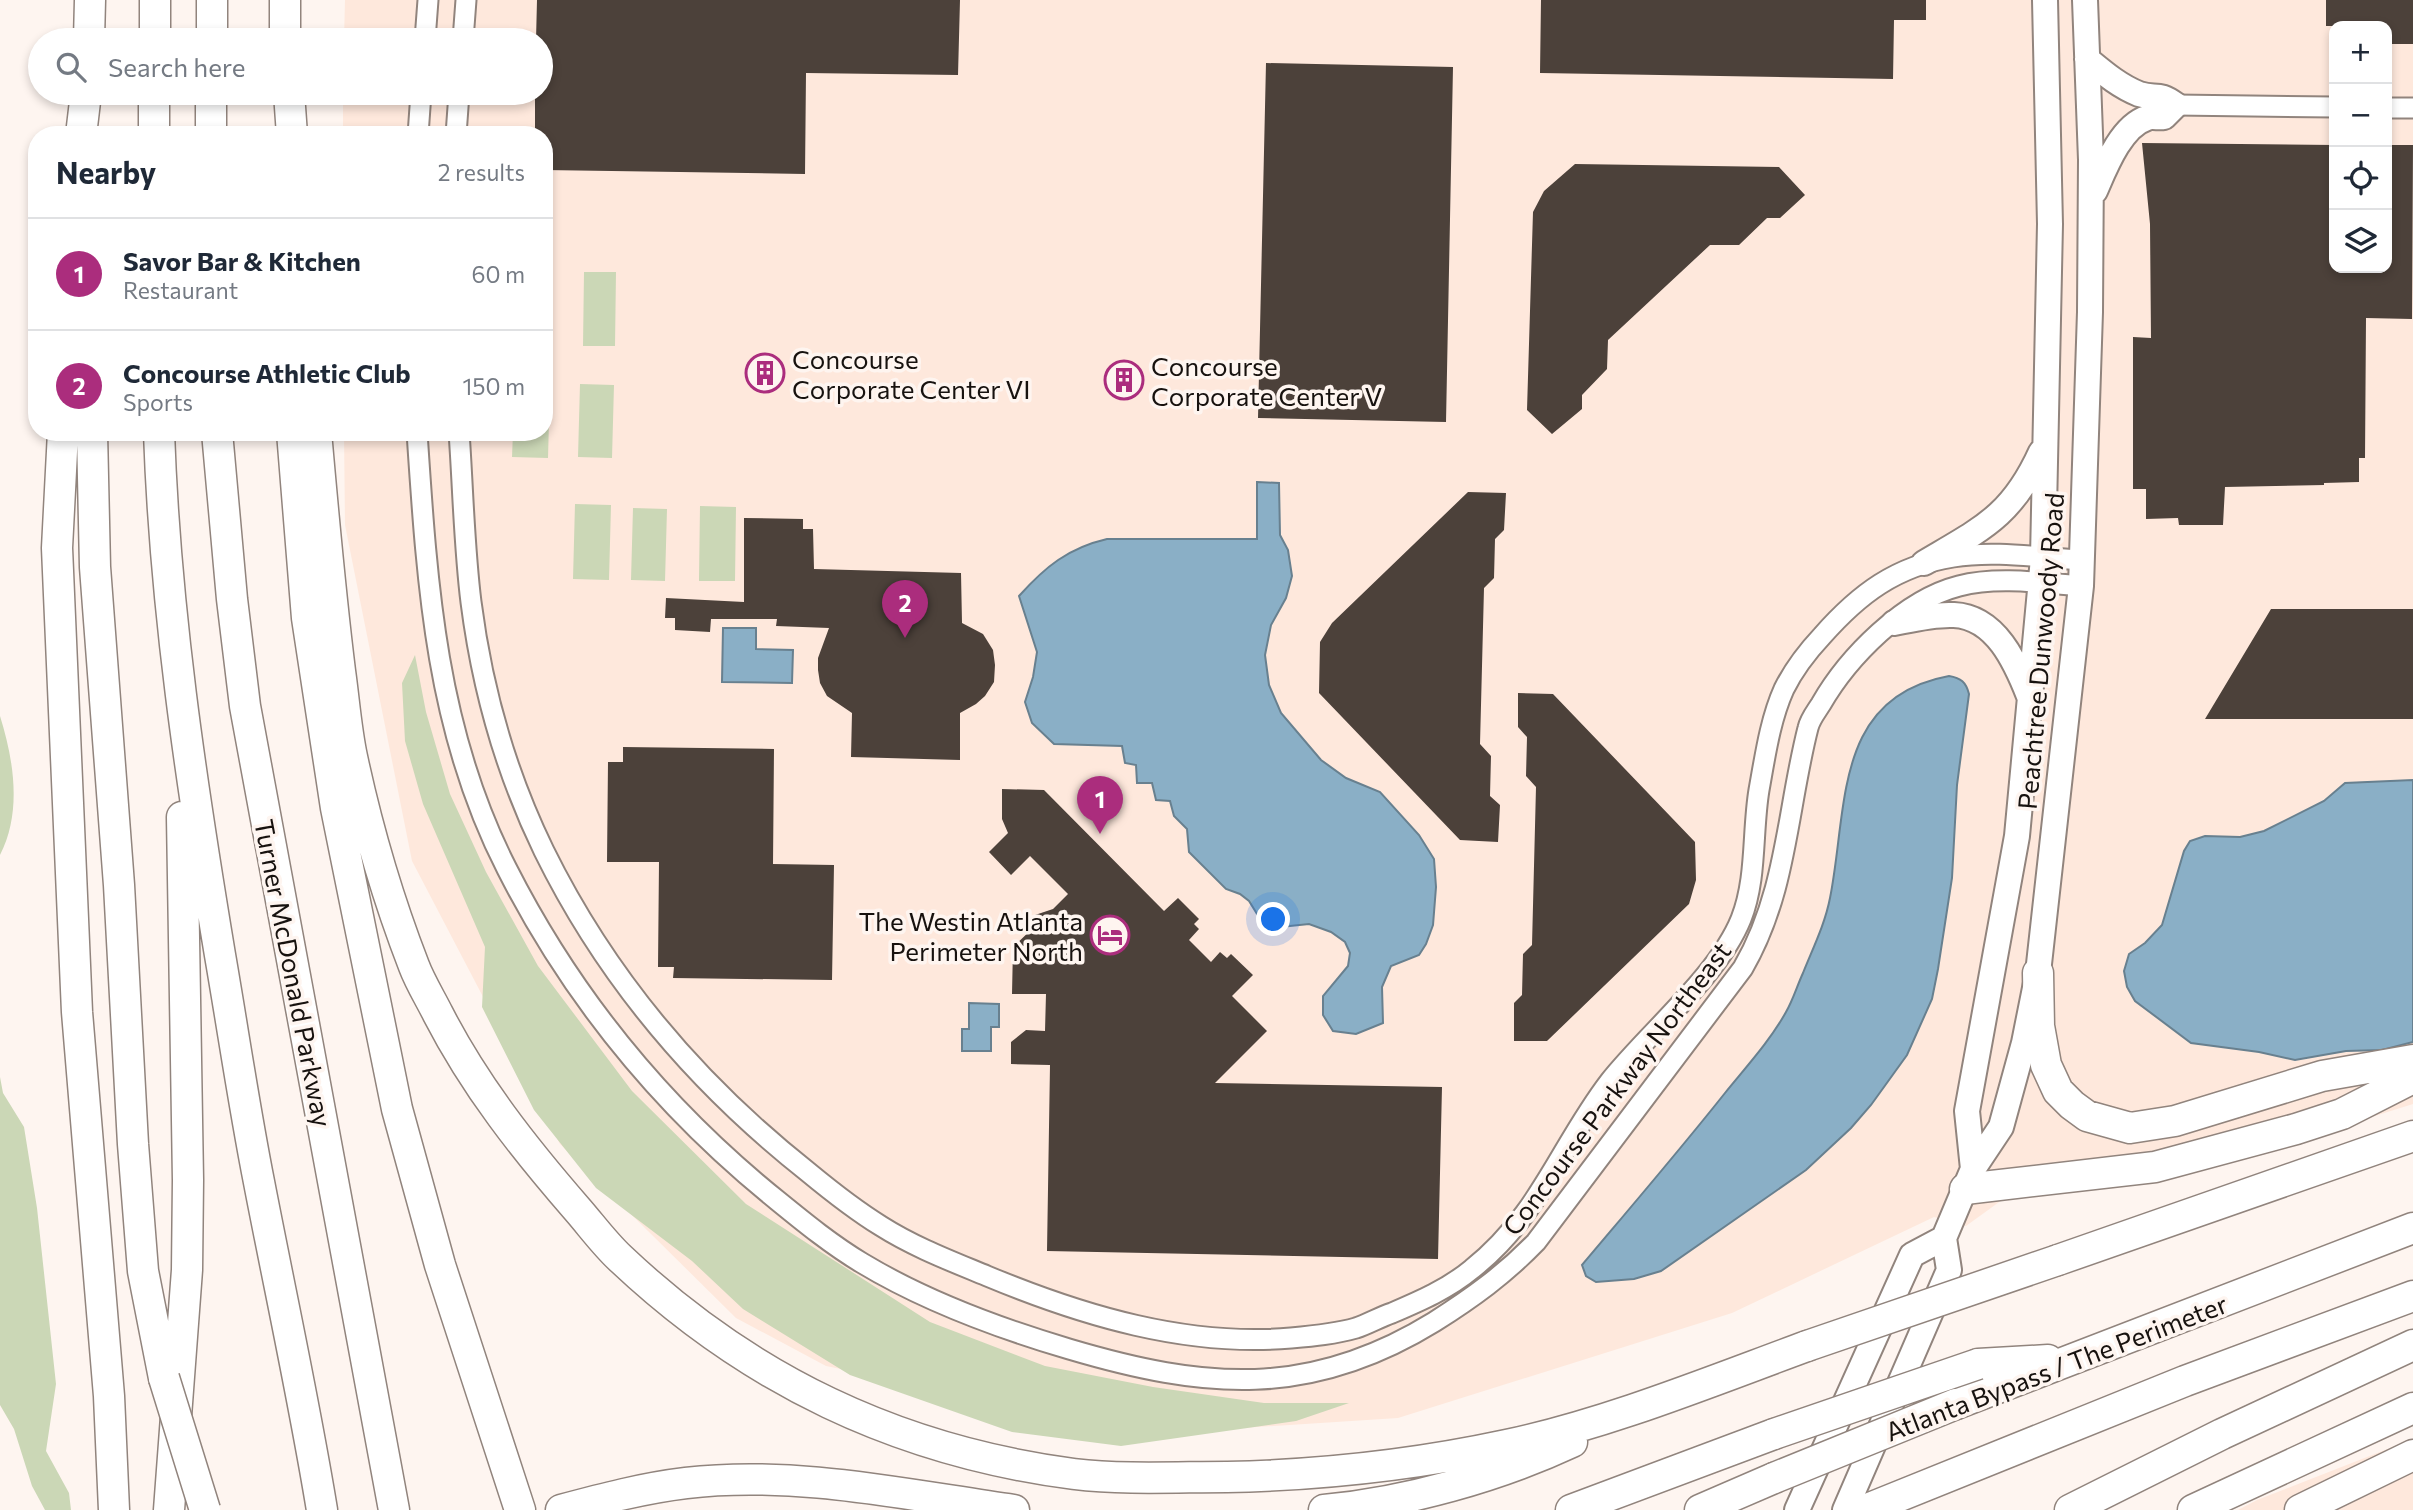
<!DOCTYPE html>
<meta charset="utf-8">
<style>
body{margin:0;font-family:Commissioner,sans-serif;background:#f6f6f7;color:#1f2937}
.controls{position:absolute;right:21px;top:21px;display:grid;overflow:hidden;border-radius:14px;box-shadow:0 4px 10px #0003}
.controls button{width:63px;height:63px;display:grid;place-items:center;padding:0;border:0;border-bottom:2px solid #e0e1e3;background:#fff;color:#1f2937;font:35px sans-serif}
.you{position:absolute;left:1274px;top:920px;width:24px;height:24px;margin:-18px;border:5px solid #fff;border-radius:50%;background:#1a73e8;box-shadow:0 0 0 10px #1a73e833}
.badge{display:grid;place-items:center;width:46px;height:46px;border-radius:50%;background:#ab2d7d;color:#fff;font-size:23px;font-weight:700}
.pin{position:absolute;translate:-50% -58px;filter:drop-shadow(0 2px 4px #0008)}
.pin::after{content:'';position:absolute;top:37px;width:24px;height:21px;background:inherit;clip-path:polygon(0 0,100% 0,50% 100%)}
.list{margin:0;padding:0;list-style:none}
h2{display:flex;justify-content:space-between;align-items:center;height:91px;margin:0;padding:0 28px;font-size:30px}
h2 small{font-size:23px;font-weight:400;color:#747a83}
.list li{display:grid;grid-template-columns:46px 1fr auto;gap:21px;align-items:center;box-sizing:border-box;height:112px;padding:0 28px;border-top:2px solid #e0e1e3}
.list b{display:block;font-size:26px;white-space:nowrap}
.list p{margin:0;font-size:23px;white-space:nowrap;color:#747a83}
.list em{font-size:23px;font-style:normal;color:#747a83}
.icon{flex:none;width:38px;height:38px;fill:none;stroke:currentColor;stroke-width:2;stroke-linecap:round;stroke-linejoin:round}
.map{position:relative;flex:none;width:2413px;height:1510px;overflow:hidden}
.search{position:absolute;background:#fff;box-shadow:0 4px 10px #0003;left:28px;top:28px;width:525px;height:77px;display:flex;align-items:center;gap:18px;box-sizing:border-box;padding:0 24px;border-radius:38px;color:#747a83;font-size:26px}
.panel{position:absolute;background:#fff;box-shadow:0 4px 10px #0003;left:28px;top:126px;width:525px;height:315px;border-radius:28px}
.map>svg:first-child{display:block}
.built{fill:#fee8dc;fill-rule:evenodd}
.green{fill:#cbd7b6}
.water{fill:#8aafc6;stroke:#68808f;stroke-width:2}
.building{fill:#4c413a}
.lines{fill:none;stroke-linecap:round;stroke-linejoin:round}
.minor-casing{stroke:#91847d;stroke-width:23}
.major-casing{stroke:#91847d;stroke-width:28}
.highway-casing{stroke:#91847d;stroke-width:33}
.minor{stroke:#fff;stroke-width:19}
.major{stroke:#fff;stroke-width:24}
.highway{stroke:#fff;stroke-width:30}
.highway-bridge-casing{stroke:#91847d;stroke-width:33;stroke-linecap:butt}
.highway-bridge{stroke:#fff;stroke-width:30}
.labels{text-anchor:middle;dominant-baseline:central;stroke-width:7;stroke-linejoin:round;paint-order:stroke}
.poi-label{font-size:26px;fill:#17120f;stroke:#fef5f0;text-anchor:start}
.street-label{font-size:26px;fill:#17120f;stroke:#fef5f0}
</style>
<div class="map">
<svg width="2413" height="1510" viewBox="0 0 2413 1510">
<rect width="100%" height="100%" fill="#fef5f0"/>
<path class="built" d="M345 0H2413V1104L2362 1120 2013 1192 1966 1226 1934 1217 1732 1313 1398 1418 1196 1431 900 1381 826 1366 736 1318 560 1144 412 861 345 525 344 432H544V135H343V93H541V40H344ZM2334 26H2387V268H2334Z
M2413 1439V1510H2238L2257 1500Z"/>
<path class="green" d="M544 271 553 272 550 344H544Z
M584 272H616L615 346H583Z
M544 384H550L548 458 512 457 513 432H544Z
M580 384 614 385 612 458 578 457Z
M575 504 611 505 609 580 573 579Z
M700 506 736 507 735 581H699Z
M633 508 667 509 665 581 631 580Z
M415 655 426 712 450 794 486 872 538 966 632 1091 746 1204 930 1322 1045 1366 1153 1387 1264 1403H1349L1296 1421 1121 1446 1012 1432 850 1375 743 1309 692 1261 596 1188 534 1110 482 1007 485 947 423 804 405 741 402 683Z
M0 716C14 761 22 812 0 855Z
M0 1077 3 1093 24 1127 37 1208 56 1384 46 1451 69 1493 71 1510H45L32 1486 14 1429 0 1405Z"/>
<path class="water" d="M1257 482 1279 483 1280 535 1288 550 1292 576 1286 598 1271 625 1265 655 1269 685 1281 713 1321 760 1346 778 1380 792 1419 835 1434 859 1436 887 1433 925 1426 944 1419 955 1391 966 1382 987 1383 1023 1356 1034 1333 1031 1323 1015V996L1348 966 1350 953 1345 942 1331 932 1309 924 1271 928 1262 922 1249 901 1240 894 1226 889 1189 852 1187 829 1174 816 1170 801 1156 800 1152 783H1137L1136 765 1125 763 1122 746 1054 744 1032 723 1025 702 1033 677 1037 652 1019 596C1045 567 1068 548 1107 539H1257Z
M723 628H756V649L793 650 792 683 722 682Z
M1949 676C1961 678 1966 682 1969 694L1957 785 1952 878 1938 969 1932 999 1907 1055 1871 1105 1851 1128 1806 1170 1661 1271 1634 1279 1596 1282 1586 1276 1582 1265C1630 1208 1679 1151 1725 1093 1746 1067 1770 1041 1786 1012 1793 1000 1797 986 1803 973 1813 948 1825 924 1830 898 1848 808 1833 697 1949 676Z
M2413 780V1042L2382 1050 2346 1051 2295 1060 2259 1052 2191 1043 2135 1001 2127 987 2124 971 2129 954 2145 943 2162 925 2184 851 2190 841 2205 836 2240 837 2264 831 2324 801 2345 783Z
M969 1003 999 1004V1027H991V1051H962V1029H969Z"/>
<path class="building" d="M537 0H960L958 75 806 73 805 174 544 170V135H535V93H541V40H536Z
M1541 0H1926V20H1894L1893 79 1540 73Z
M2326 0H2413V44H2387V26H2326Z
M1266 63 1453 67 1446 422 1258 418Z
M2142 143 2334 145V268H2387V145H2413L2412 319 2366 318 2365 458H2359V482L2324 483V485L2225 487 2223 525H2179L2178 518 2146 519V489H2133V337L2151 338 2150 224Z
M1575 164 1779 167 1805 195 1780 218H1767L1739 245H1710L1608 340 1607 369 1582 395V409L1552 434 1527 410 1533 212 1544 191Z
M1468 492 1506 493 1504 530 1495 539 1494 578 1484 588 1480 744 1491 756 1490 796 1500 805 1498 842 1460 840 1319 693 1320 642 1332 623Z
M744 518 803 519V529H813L814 569 961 573 962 623 983 634 993 650 995 665 994 682 985 696 976 704 960 713V760L851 757 852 713 827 696 820 683 818 670V658L829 628 776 626 777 619H711L710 632 675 630V618H665L666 598 744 602Z
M2271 609H2413V719H2205Z
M1518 693 1553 694 1695 842 1696 880 1689 904 1547 1041H1514V1003L1522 995 1523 954 1532 945 1536 787 1526 776 1527 737 1518 727Z
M623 747 774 749 773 864 834 865 832 980 673 978 674 967H658L659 862H607L608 762H623Z
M1002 789 1044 790 1164 911 1178 898 1199 919 1194 924 1199 929 1189 940 1211 962 1220 952 1227 958 1231 954 1253 975 1232 996 1267 1031 1215 1083 1442 1087 1438 1259 1047 1251 1050 1065 1011 1064V1042L1026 1030 1045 1031 1046 994H1012L1013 947 1034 927 1035 915 1053 909 1068 894 1030 856 1011 875 989 852 1008 833 1002 819Z"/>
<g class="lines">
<defs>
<path id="minor" d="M425 40 428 0
M463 40 466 0
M2176 105 2334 107
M2387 108H2413
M418 135 421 93
M456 135 459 93
M417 432C427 584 436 731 507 869 573 999 665 1110 778 1201 805 1223 832 1245 862 1263 925 1301 998 1328 1069 1349 1204 1389 1309 1399 1434 1322 1472 1298 1504 1275 1536 1242L1743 968C1787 892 1787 810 1808 728 1810 719 1816 712 1821 704 1848 657 1904 600 1959 586 1997 576 2043 583 2081 586
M459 432C463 488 464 546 471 602 482 688 506 773 544 851 606 977 698 1085 808 1172 831 1191 855 1210 881 1226 914 1247 951 1261 987 1276 1083 1316 1187 1347 1291 1338 1313 1336 1335 1334 1356 1328 1368 1324 1380 1317 1392 1313 1420 1301 1448 1289 1472 1269 1540 1215 1560 1146 1610 1081 1649 1032 1718 976 1741 919 1757 879 1752 832 1759 790 1765 757 1770 720 1784 689 1794 669 1807 652 1822 636 1859 594 1896 566 1953 557 1995 550 2041 558 2083 560"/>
<path id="major" d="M2087 59C2104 73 2119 86 2139 94 2157 100 2157 91 2176 105L2164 117C2159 118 2151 116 2147 118 2121 126 2105 168 2095 191
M1924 563C1983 528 2012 516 2041 452
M1894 623C1914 619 1934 614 1954 615 1996 617 2016 663 2029 696
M1973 1169 1967 1111 2017 836 2043 558 2050 224 2045 0
M1797 1510 1912 1255 1944 1238
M1845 1510 1949 1270 1944 1238 1973 1169 2001 1127 2024 1043 2038 973 2081 586 2090 312 2091 160 2085 0"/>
<path id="highway" d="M89 40 90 0
M155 40V0
M212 40V0
M285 40V0
M289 93 292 135
M81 135 86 93
M154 135V93
M211 135V93
M63 432 57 548 77 1012 109 1396 114 1510
M92 432 95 567 119 885 133 1144 143 1271 164 1378
M159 432C165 608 191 781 220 955 233 1030 244 1106 259 1182 280 1291 304 1400 322 1510
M217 432 232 599 245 706 394 1510
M292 432 307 618 336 808 397 1109 440 1265 520 1510
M316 432C323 512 330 591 340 671 344 699 346 729 352 757 367 827 388 899 414 966 420 982 430 998 438 1014 475 1086 524 1148 577 1209 591 1225 604 1243 620 1258 749 1380 898 1451 1074 1474 1124 1480 1177 1477 1227 1477 1322 1475 1414 1465 1507 1445 1609 1423 1709 1382 1807 1346
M2038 973 2039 1026 2046 1065 2058 1091 2072 1105 2087 1116 2130 1128 2175 1121 2322 1076 2413 1060
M1965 1189 2155 1167 2296 1129 2342 1114 2413 1078
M2058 1260 2413 1136
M1978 1364 2048 1360
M1956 1404 2413 1228
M169 1510 187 1270 188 1180 182 817
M561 1510C602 1499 644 1488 686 1483 795 1470 907 1495 1014 1510
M1324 1510C1407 1502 1497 1477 1572 1442
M1571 1510 1774 1434
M1700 1510 1774 1478
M1865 1510 2185 1381 2413 1296
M2070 1510 2222 1434 2413 1345
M2193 1510 2413 1408
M2300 1510 2413 1455"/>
</defs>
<use href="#minor" class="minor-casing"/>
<use href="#major" class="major-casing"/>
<use href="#highway" class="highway-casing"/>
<use href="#minor" class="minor"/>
<use href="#major" class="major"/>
<use href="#highway" class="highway"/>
<defs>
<path id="highway-bridge" d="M1807 1346 2058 1260
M164 1378 205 1510
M1774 1434 1978 1364
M1774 1478 1956 1404"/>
</defs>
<use href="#highway-bridge" class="highway-bridge-casing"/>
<use href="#highway-bridge" class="highway-bridge"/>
</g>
<defs>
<symbol id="building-ring" viewBox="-11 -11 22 22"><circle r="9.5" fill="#fef5f0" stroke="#ab2d7d" stroke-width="1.5"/><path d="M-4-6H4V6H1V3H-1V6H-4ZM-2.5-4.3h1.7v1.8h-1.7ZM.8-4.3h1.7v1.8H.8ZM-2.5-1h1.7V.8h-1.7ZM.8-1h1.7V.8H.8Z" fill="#ab2d7d"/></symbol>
<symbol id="hotel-ring" viewBox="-11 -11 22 22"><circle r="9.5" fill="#fef5f0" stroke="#ab2d7d" stroke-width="1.5"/><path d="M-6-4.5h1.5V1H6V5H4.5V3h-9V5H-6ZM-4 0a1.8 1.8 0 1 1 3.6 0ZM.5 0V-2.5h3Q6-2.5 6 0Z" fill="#ab2d7d"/></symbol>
</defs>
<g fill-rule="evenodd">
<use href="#building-ring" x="743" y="351" width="44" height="44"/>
<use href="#building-ring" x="1102" y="358" width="44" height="44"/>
<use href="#hotel-ring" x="1088" y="913" width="44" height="44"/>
</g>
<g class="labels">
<g class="poi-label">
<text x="792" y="358">Concourse<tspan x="792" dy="30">Corporate Center VI</tspan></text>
<text x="1151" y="365">Concourse<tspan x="1151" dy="30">Corporate Center V</tspan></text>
<text x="1083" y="920" text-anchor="end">The Westin Atlanta<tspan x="1083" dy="30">Perimeter North</tspan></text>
</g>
<g class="street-label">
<text transform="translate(2040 651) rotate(-85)">Peachtree Dunwoody Road</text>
<text transform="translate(294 973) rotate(79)">Turner McDonald Parkway</text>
<text transform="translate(1616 1088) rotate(-53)">Concourse Parkway Northeast</text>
<text transform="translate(2056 1367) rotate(-21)">Atlanta Bypass / The Perimeter</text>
</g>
</g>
</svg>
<div class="controls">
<button>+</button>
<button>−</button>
<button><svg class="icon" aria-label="locate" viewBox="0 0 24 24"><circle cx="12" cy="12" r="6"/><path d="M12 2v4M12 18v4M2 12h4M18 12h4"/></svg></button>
<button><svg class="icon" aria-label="layers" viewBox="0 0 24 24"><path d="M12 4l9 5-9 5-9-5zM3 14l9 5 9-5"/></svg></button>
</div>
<div class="you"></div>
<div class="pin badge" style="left:1100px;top:834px">1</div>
<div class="pin badge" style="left:905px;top:638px">2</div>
<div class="search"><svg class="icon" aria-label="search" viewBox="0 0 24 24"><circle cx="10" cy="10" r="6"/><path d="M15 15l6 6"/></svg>Search here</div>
<section class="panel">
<h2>Nearby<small>2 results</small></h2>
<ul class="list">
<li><span class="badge">1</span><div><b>Savor Bar &amp; Kitchen</b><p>Restaurant</p></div><em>60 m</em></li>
<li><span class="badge">2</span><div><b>Concourse Athletic Club</b><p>Sports</p></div><em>150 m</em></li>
</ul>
</section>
</div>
